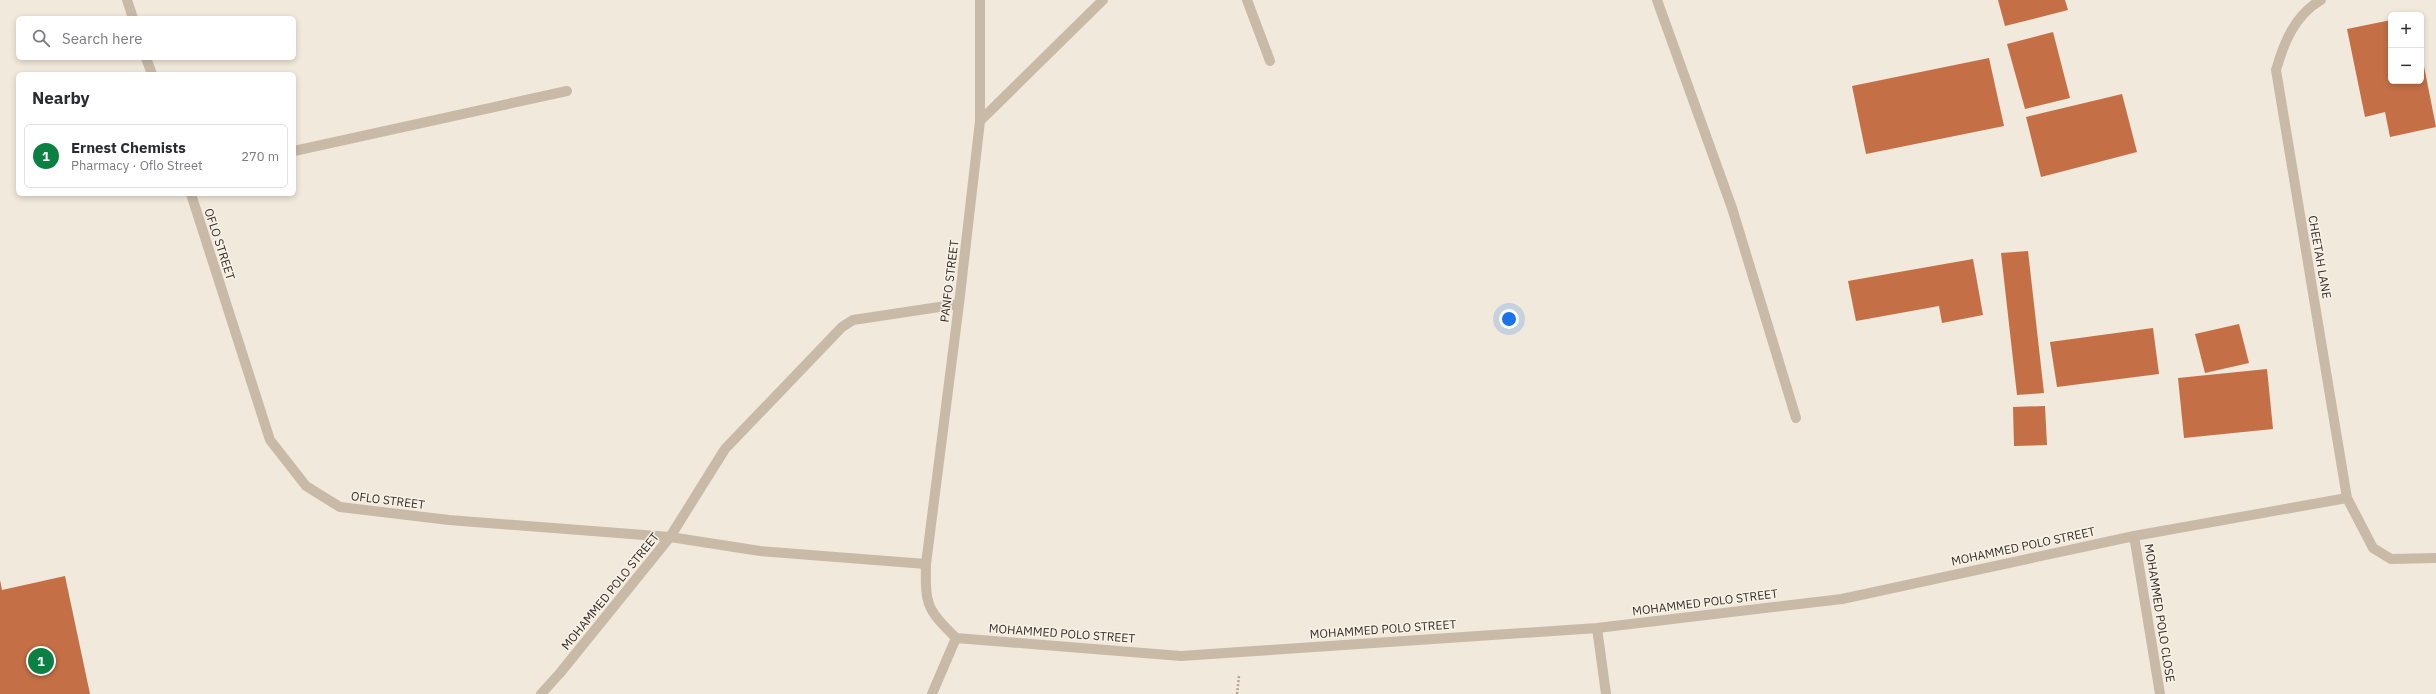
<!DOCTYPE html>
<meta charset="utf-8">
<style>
body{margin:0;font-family:"IBM Plex Sans",sans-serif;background:#f2f2f3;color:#2b2b33}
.controls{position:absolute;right:12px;top:12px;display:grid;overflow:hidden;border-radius:6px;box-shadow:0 2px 6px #0003}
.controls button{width:36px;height:36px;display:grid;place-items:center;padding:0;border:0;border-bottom:1px solid #e1e1e2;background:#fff;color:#2b2b33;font:20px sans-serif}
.you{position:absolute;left:1509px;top:319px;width:14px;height:14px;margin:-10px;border:3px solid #fff;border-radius:50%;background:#1a73e8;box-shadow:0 0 0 6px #1a73e833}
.badge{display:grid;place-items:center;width:26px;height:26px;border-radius:50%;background:#0b8043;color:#fff;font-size:13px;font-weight:700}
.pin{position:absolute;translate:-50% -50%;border:2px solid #fff;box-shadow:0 1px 4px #0006}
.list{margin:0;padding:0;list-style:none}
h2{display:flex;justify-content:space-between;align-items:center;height:52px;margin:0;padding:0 16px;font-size:17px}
h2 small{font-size:13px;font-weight:400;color:#7c7c81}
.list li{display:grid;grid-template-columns:26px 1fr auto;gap:12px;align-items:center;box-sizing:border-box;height:64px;margin:0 8px 8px;padding:0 8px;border:1px solid #e1e1e2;border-radius:6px}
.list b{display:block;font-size:15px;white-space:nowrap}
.list p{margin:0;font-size:13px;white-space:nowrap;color:#7c7c81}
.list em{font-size:13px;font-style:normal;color:#7c7c81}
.icon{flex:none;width:22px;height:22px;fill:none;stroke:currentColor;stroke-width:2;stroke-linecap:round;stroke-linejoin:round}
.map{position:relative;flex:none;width:2436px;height:694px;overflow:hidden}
.search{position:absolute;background:#fff;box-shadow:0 2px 6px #0003;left:16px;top:16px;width:280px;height:44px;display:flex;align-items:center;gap:10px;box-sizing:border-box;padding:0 14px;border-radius:6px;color:#7c7c81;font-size:15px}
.panel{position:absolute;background:#fff;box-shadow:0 2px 6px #0003;left:16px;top:72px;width:280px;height:124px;border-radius:6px}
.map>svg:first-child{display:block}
.building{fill:#c46f46}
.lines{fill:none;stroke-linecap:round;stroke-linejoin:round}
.path{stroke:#b5a491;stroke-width:2.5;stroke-dasharray:2 2;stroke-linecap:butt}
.minor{stroke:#c9baa7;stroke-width:10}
.labels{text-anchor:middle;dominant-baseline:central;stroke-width:3;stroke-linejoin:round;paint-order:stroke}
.street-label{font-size:12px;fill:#362d28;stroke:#f9f2e7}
</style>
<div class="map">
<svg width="2436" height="694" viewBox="0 0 2436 694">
<rect width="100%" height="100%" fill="#f1e9db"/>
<path class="building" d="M1998 0H2065L2068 10 2005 26Z
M2391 20V81H2421L2422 56 2436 127 2390 137 2385 112 2365 117 2347 29Z
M2053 32 2070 98 2025 109 2007 44Z
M1989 58 2004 126 1866 154 1852 86Z
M2122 94 2137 152 2041 177 2026 117Z
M2028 251 2044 393 2017 395 2001 253Z
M1973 259 1983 315 1942 323 1939 306 1856 321 1848 281Z
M2239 324 2249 363 2205 373 2195 334Z
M2153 328 2159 374 2057 387 2050 342Z
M2267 369 2273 429 2184 438 2178 378Z
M2045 406 2047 445 2014 446 2013 407Z
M65 576 90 694H0V580L2 590Z"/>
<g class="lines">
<path class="path" d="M1237 694 1239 676"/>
<path class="minor" d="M127 0 133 18
M980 0V121L959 304 926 564C925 606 927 609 956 638L1181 656 1597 628 1842 599 2134 536 2347 498
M1247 0 1270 61
M1657 0 1732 208 1796 418
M2321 0C2295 15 2284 42 2276 70L2347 498 2373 548 2391 559 2436 558
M146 58 152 74
M980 121 1103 0
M294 151 567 91
M191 194 270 440 306 486 340 507 449 520 670 537 725 449 842 327 853 320 959 304
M2134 536 2160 694
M1597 628 1606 694
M541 694 560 673 670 537 760 551 926 564
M932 694 956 638"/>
</g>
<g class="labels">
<g class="street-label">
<text transform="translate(220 244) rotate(72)">OFLO STREET</text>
<text transform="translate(2320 257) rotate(80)">CHEETAH LANE</text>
<text transform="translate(949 281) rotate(-83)">PANFO STREET</text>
<text transform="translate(388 500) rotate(7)">OFLO STREET</text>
<text transform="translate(2023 546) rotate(-12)">MOHAMMED POLO STREET</text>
<text transform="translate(610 591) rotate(-51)">MOHAMMED POLO STREET</text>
<text transform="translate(1705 602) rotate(-7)">MOHAMMED POLO STREET</text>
<text transform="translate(2160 613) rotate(81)">MOHAMMED POLO CLOSE</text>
<text transform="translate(1383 629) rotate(-4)">MOHAMMED POLO STREET</text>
<text transform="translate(1062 633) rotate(4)">MOHAMMED POLO STREET</text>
</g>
</g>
</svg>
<div class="controls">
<button>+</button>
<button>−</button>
</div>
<div class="you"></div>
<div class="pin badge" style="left:41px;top:661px">1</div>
<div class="search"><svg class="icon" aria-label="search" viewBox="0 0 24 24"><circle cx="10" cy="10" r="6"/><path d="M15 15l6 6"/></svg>Search here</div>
<section class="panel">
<h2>Nearby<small></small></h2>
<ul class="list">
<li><span class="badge">1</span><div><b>Ernest Chemists</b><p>Pharmacy · Oflo Street</p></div><em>270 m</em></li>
</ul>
</section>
</div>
